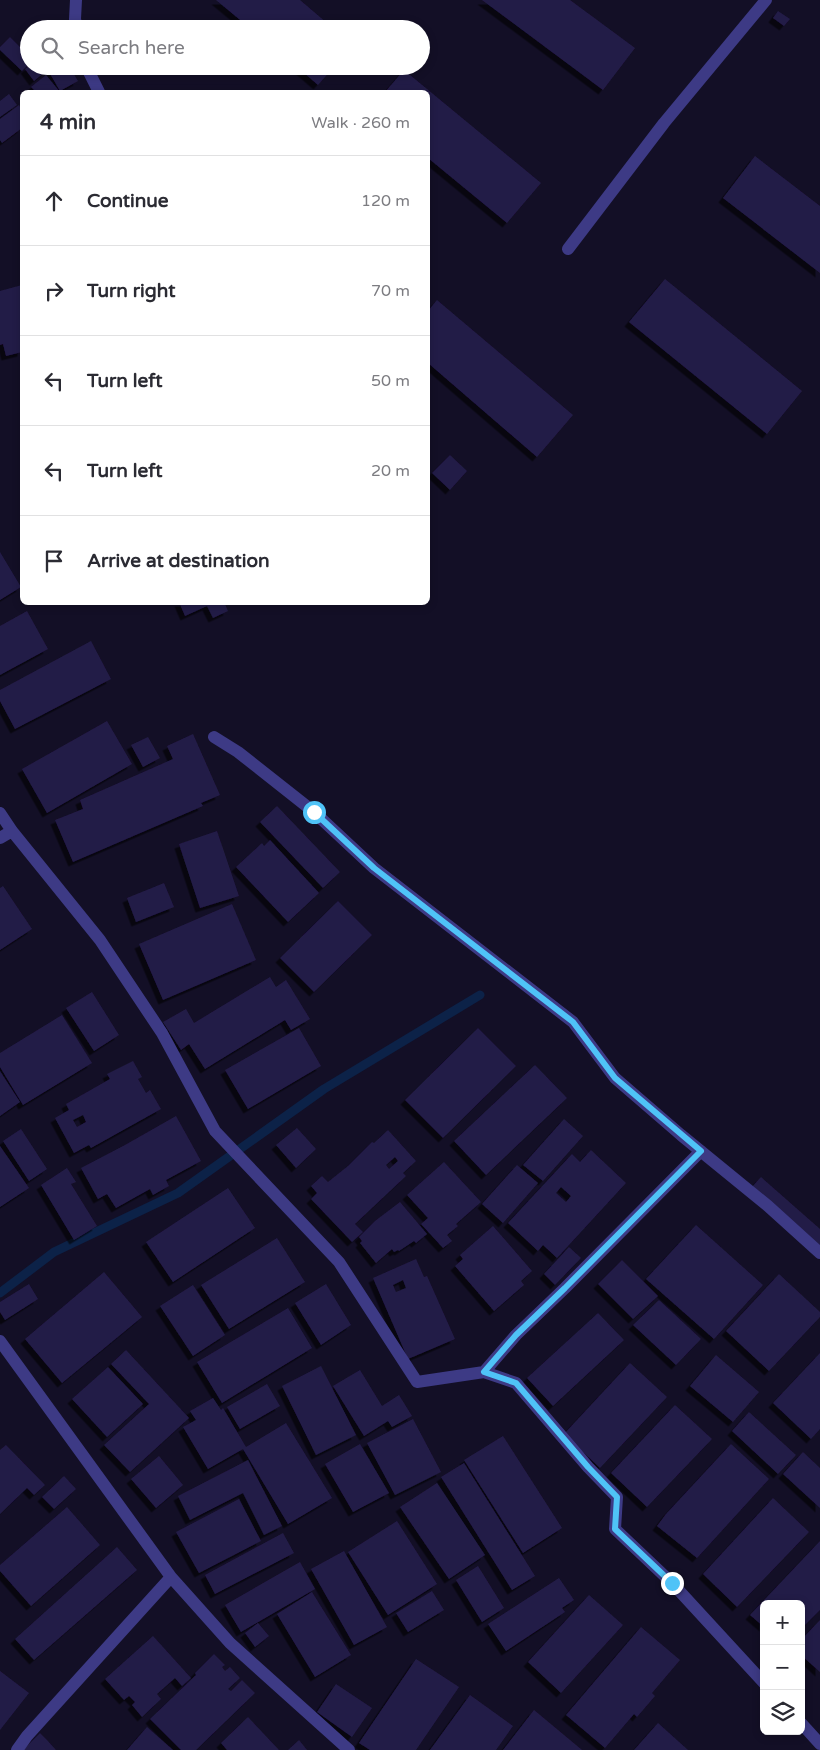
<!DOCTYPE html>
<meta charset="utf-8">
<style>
body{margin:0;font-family:"Varela Round",sans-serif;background:#f2f2f3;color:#2b2b33}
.controls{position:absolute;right:15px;bottom:15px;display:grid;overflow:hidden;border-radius:8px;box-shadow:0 2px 8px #0003}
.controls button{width:45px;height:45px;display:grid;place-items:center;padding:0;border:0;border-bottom:1px solid #e1e1e2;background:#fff;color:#2b2b33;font:25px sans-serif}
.stop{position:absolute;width:15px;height:15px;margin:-11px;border:4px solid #4fc3f7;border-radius:50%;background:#fff}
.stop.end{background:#4fc3f7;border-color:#fff;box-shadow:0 1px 5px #0008}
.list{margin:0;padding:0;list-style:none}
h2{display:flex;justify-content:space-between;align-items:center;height:65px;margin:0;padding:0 20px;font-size:21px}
h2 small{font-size:16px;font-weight:400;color:#7c7c81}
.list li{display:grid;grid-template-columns:32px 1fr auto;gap:15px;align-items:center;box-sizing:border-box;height:90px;padding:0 20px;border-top:1px solid #e1e1e2}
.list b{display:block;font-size:19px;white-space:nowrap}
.list em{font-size:16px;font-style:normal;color:#7c7c81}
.icon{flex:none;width:28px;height:28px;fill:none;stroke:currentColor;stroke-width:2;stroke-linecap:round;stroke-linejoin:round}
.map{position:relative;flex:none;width:820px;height:1750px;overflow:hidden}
.search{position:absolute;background:#fff;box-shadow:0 2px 8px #0003;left:20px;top:20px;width:410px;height:55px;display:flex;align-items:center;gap:12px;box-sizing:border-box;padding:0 18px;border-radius:28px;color:#7c7c81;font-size:19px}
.panel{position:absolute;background:#fff;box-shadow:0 2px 8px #0003;left:20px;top:90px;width:410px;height:515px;border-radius:8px}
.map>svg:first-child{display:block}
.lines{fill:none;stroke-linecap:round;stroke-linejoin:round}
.stream{stroke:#0c2248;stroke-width:9}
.building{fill:#241b47;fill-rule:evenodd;filter:url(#shadow)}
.minor{stroke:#3d3a85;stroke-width:12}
.route{stroke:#4fc3f7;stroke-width:6}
</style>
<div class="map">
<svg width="820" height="1750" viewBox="0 0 820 1750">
<defs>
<filter id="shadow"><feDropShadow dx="-4.5" dy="4.5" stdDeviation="0" flood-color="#0009"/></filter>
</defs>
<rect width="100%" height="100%" fill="#130f26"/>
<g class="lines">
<path class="stream" d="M0 1293 54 1252 178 1193 324 1089 480 995"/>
</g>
<path class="building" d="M216 0H300L334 29H251Z
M482 0H570L635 48 603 90Z
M778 11 790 19 784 26 773 18Z
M10 37 29 56V64L22 71 0 50V47Z
M29 66H52L34 81 25 69Z
M59 66H69L78 81 60 91 49 72Z
M296 66H329L332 69 318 85Z
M404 70 541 183 507 223 428 158V92H385Z
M46 75 60 92H36L31 87Z
M9 94 17 105 0 117V101Z
M19 105 22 111V128L2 143 0 140V119Z
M755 156 820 206V273L723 198Z
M665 279 802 391 767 434 629 322Z
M22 285V352L6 356 3 344 0 345V291Z
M437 300 573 415 537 457 428 363V311Z
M450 455 467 471 450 490 432 473Z
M0 552 21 587 0 600Z
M179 602H224L228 611 213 618 207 606 185 616Z
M27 611 48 649 0 675V626Z
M91 641 111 679 15 729 0 701V690Z
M107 721 132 764 47 813 22 769Z
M193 734 220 795 201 803 203 806 73 862 55 820 83 809 80 800 173 759 167 746Z
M148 737 160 758 143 767 131 745Z
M277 806 340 872 323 888 260 822Z
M217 831 239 896 200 908 179 844Z
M270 840 319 893 288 922 236 867 262 843 264 846Z
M164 883 174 907 136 922 127 898Z
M3 886 32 929 0 950V888Z
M338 901 372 935 314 992 280 958Z
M232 904 256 960 163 1000 139 944Z
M270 977 276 987 286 980 310 1019 291 1030 285 1020 205 1069 189 1044 181 1050 163 1022 186 1009 194 1023Z
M92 992 119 1035 94 1051 66 1008Z
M62 1015 92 1063 23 1105 0 1067V1053Z
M299 1028 321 1066 248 1109 225 1070Z
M478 1028 516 1066 443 1138 405 1100Z
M133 1061 142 1077 138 1079 146 1093 150 1090 161 1109 91 1148 89 1145 74 1153 55 1118 69 1110 66 1104 110 1079 107 1074ZM83 1115 86 1122 77 1127 73 1120Z
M535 1065 567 1098 486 1175 454 1141Z
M0 1071 20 1102 0 1116Z
M176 1116 201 1161 166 1180 169 1186 153 1195 150 1189 116 1208 107 1194 98 1199 81 1168 125 1145Z
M564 1119 583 1136 543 1181 523 1165Z
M297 1128 316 1149 296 1168 276 1145Z
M21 1129 47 1169 29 1181 3 1141Z
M388 1130 416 1161 403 1173 406 1176 355 1224 363 1232 352 1242 311 1199 317 1193 311 1186 322 1176 328 1182 348 1166 372 1142 374 1143ZM395 1157 398 1161 389 1169 386 1165Z
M0 1146 29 1188 0 1207Z
M591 1150 626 1183 557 1258 543 1245 538 1251 508 1223 572 1154 580 1162ZM561 1187 571 1196 566 1202 556 1193Z
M444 1162 481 1202 456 1224 458 1226 447 1235 452 1241 443 1248 421 1224 428 1218 407 1195Z
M517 1165 538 1183 503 1223 482 1204Z
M67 1168 76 1182 71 1184 97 1226 74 1240 41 1185Z
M761 1177 820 1229V1249L751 1188Z
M228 1188 255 1228 173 1282 146 1242Z
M400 1202 427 1234 416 1243 414 1241 399 1251 398 1250 394 1252 392 1249 376 1263 360 1243 362 1241 359 1237 375 1221Z
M696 1225 763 1285 714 1339 646 1279Z
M493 1226 532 1271 521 1281 524 1285 494 1311 455 1266 463 1259 460 1255Z
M277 1238 305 1282 229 1329 201 1285Z
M569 1247 581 1258 555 1285 544 1274Z
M416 1259 424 1277 427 1276 455 1339 408 1359 373 1278ZM403 1280 406 1288 396 1292 393 1285Z
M622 1260 658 1296 633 1319 598 1284Z
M104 1272 142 1317 62 1383 25 1339Z
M779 1274 820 1312V1317L769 1371 726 1331Z
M29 1284 38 1299 5 1320 0 1312V1302Z
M326 1284 351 1325 321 1345 295 1303Z
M193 1285 225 1335 193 1356 160 1306Z
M659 1300 701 1339 676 1365 633 1325Z
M288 1308 312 1348 222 1403 197 1362Z
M598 1313 624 1340 553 1406 527 1378Z
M126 1350 189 1418 130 1472 104 1445 149 1404 111 1364Z
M820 1353V1429L811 1439 773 1403Z
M716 1355 759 1392 733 1422 690 1386Z
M630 1363 667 1397 600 1468 564 1434Z
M321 1366 356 1435 316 1455 282 1386Z
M108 1367 143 1404 107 1437 72 1399Z
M360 1370 382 1406 399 1395 412 1416 392 1427 388 1421 364 1436 333 1386Z
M267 1384 280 1406 240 1429 227 1407Z
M213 1398 221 1410 223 1408 246 1447 286 1423 332 1498 288 1524 243 1449 208 1469 183 1427 196 1420 190 1411Z
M675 1405 712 1439 647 1507 611 1473Z
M749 1412 796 1455 778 1474 732 1431Z
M413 1419 441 1472 395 1495 367 1443Z
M503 1436 562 1528 523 1553 464 1460Z
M360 1444 389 1493 353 1512 325 1464Z
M731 1444 769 1479 697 1558 657 1526 666 1514Z
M6 1445 45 1485 34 1495 27 1488 0 1514V1450Z
M803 1452 820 1468V1508L783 1474Z
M159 1456 183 1485 156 1508 131 1479Z
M248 1460 282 1526 264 1535 243 1493 190 1520 178 1496Z
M464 1463 535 1576 512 1590 441 1477Z
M64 1476 76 1489 54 1509 42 1497Z
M437 1483 485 1555 449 1579 400 1507Z
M773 1498 809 1532 737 1607 703 1574Z
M239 1499 261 1541 199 1573 176 1532Z
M67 1507 100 1545 31 1606 0 1571V1565Z
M397 1521 437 1584 388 1615 348 1552Z
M283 1533 294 1553 215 1594 205 1575Z
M820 1541V1610L801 1629V1604H764V1627L750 1615Z
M117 1547 137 1570 34 1660 15 1639Z
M344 1551 387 1627 354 1645 311 1569Z
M300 1562 315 1589 241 1632 225 1605Z
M478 1566 504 1608 482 1622 456 1580Z
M559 1578 574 1600 562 1608 565 1612 506 1651 488 1624Z
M432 1591 444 1610 408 1632 396 1613Z
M312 1592 351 1655 315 1677 277 1614Z
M589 1595 623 1625 561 1693 528 1662Z
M820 1620V1672L801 1655V1640Z
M258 1623 269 1636 255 1647 245 1633Z
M641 1627 680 1660 652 1693 655 1696 637 1717 634 1714 605 1748 566 1715Z
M153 1636 191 1678 182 1686 175 1678 157 1694 161 1699 142 1717 132 1705 135 1702 129 1696 124 1700 105 1679Z
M214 1654 225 1665 222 1667 225 1671 230 1667 240 1678 228 1689 231 1691 242 1680 255 1693 196 1750H181L150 1719 196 1675 195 1673Z
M416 1659 459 1687 416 1750H370L359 1743Z
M0 1671 29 1693 0 1730Z
M336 1684 372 1708 352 1737 317 1712Z
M470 1695 513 1726 496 1750H430Z
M534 1710 582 1750H503Z
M248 1717 279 1750H227L221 1743Z
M658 1723 688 1750H634Z
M147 1727 173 1750H127Z
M40 1733 46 1739 56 1750H23Z
M299 1740 307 1750H288Z"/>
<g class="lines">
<path class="minor" d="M76 0 75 19 77 29
M86 66 99 92
M568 249 664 123 766 0
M214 737 238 752 314 812 374 868 573 1022 615 1078 681 1135 768 1206 820 1253
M0 813 12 831 100 940 162 1033 215 1131 339 1262 417 1382 484 1372 516 1383 588 1467 617 1497 615 1529 672 1583 764 1683
M0 838 12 831
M0 1341 171 1577 230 1643 349 1750
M484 1372 516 1335 565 1288 701 1151
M801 1723 820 1744
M17 1750 27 1736 171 1577"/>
</g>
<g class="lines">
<path class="route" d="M314 812 374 868 573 1022 615 1078 701 1151 565 1288 516 1335 484 1372 516 1383 588 1467 617 1497 615 1529 672 1583"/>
</g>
</svg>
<div class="controls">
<button>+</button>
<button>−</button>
<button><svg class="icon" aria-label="layers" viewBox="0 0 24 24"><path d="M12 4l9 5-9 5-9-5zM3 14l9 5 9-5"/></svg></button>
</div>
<div class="stop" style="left:314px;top:812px"></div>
<div class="stop end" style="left:672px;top:1583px"></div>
<div class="search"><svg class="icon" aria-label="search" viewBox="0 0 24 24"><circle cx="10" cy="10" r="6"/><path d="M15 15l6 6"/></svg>Search here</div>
<section class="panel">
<h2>4 min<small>Walk · 260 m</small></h2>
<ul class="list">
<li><svg class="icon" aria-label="ahead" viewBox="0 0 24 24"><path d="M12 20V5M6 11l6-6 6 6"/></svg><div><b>Continue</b></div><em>120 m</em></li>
<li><svg class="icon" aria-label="right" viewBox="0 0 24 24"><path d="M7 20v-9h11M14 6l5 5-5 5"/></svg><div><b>Turn right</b></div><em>70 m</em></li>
<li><svg class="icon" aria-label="left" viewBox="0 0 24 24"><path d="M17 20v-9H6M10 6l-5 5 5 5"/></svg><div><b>Turn left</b></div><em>50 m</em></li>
<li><svg class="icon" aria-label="left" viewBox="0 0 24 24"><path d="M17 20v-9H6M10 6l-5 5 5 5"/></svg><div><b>Turn left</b></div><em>20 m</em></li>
<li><svg class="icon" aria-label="arrive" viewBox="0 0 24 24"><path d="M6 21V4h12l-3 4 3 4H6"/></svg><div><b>Arrive at destination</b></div></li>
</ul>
</section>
</div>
